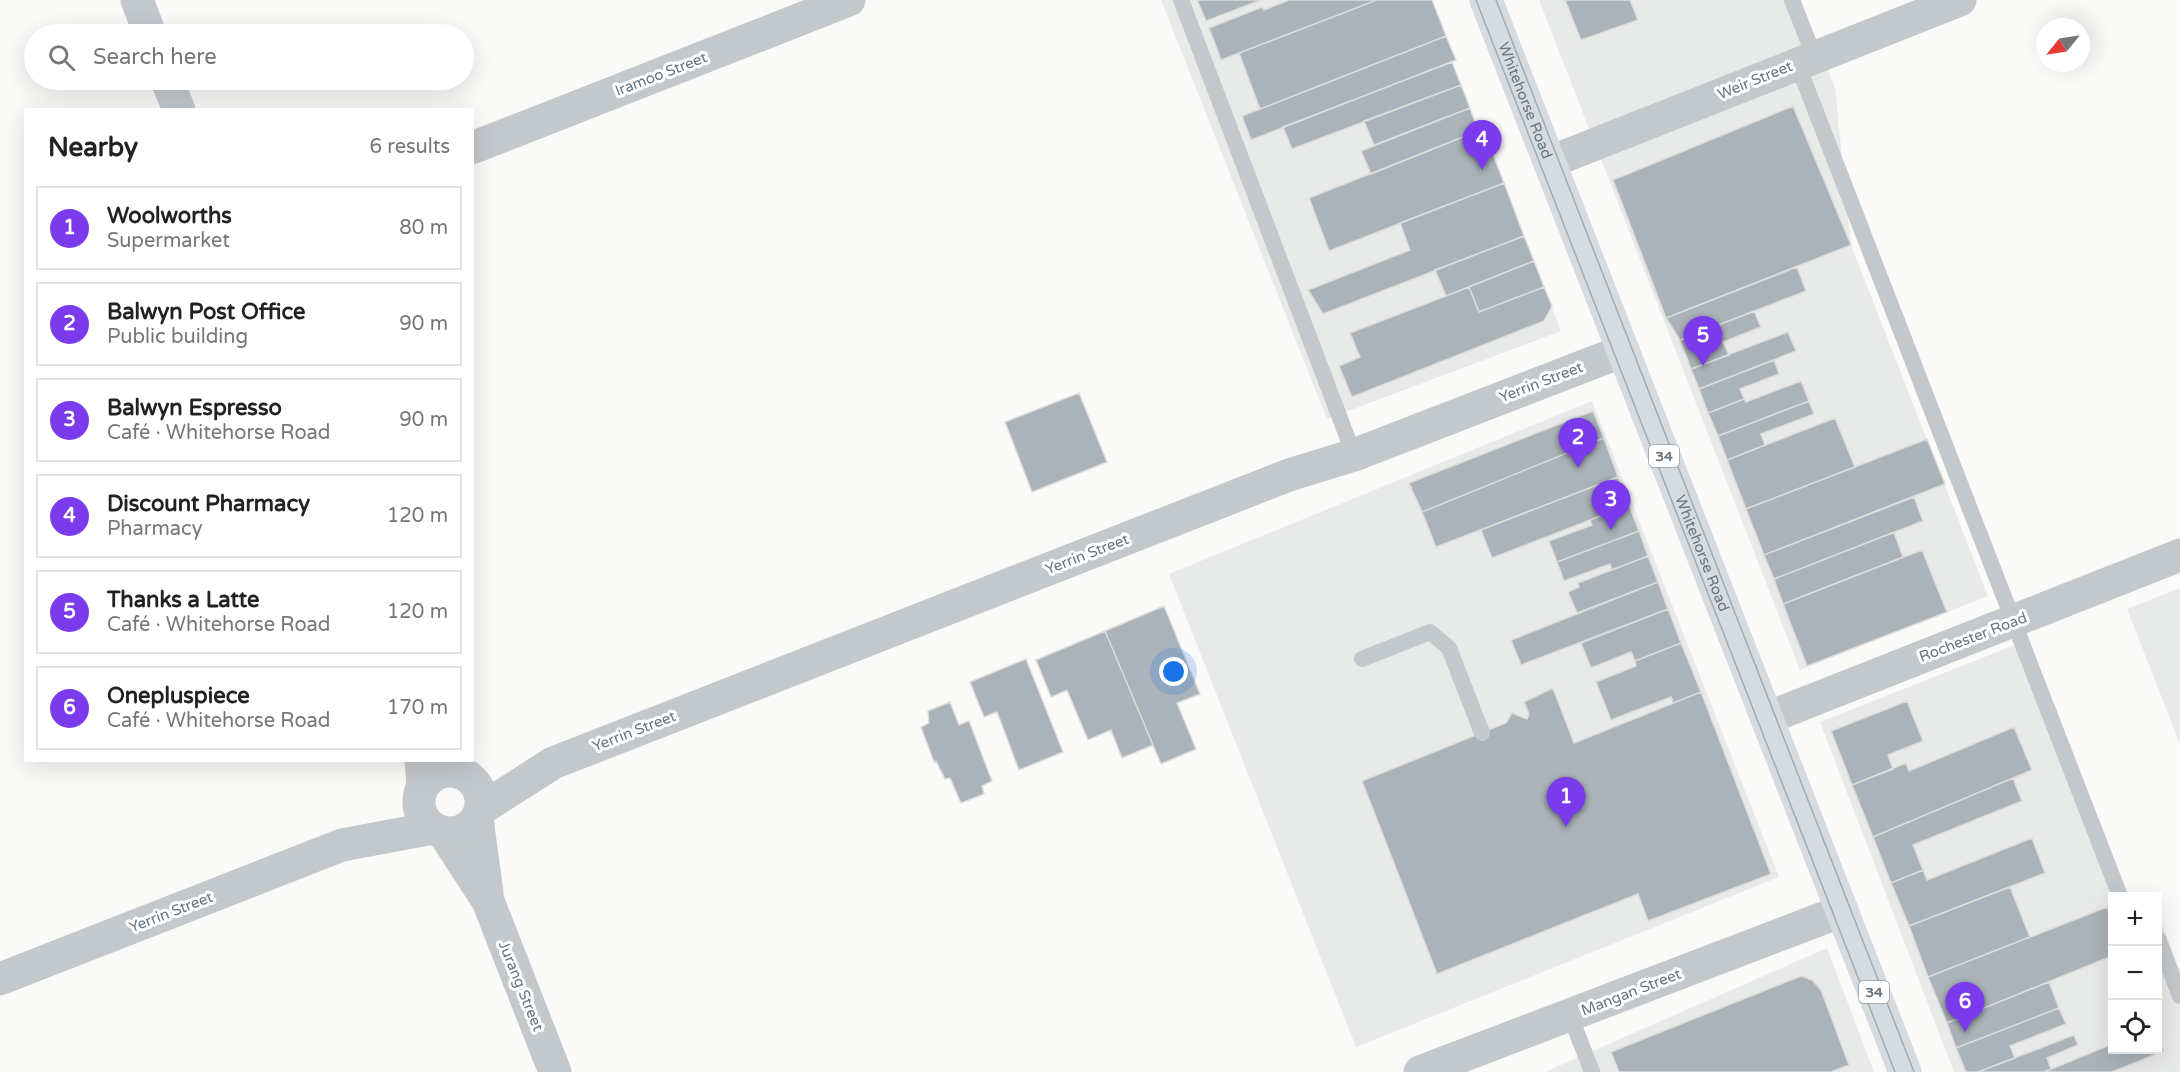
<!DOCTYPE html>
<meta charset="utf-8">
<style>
body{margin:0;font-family:"Varela Round",sans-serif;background:#f6f6f6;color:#222}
.controls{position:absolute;right:18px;bottom:18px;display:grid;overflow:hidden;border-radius:0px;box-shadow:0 6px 24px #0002}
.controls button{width:54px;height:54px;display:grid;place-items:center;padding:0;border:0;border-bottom:2px solid #e0e0e0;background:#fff;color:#222;font:30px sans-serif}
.compass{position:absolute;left:2036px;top:18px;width:54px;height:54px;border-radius:50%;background:#fff;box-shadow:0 6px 24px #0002;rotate:240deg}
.you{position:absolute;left:1174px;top:672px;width:21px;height:21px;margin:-15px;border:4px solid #fff;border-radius:50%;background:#1a73e8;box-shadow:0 0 0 9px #1a73e833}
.badge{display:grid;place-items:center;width:39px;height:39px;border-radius:50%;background:#7c3aed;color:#fff;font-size:20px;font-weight:700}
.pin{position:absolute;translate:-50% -50px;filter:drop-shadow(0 2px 3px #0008)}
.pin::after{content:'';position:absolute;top:32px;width:21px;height:18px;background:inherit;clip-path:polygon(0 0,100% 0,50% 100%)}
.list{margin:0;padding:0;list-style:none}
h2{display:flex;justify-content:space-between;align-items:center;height:78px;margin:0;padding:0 24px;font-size:26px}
h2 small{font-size:20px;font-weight:400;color:#767676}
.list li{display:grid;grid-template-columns:39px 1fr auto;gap:18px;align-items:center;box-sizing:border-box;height:84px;margin:0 12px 12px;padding:0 12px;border:2px solid #e0e0e0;border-radius:0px}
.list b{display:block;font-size:22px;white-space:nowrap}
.list p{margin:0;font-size:20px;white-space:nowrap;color:#767676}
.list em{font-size:20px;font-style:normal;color:#767676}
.icon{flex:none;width:33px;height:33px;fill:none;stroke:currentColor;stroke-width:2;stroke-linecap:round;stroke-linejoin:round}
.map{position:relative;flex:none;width:2180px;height:1072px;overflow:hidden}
.search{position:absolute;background:#fff;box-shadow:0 6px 24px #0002;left:24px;top:24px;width:450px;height:66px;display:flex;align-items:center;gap:15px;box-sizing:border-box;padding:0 21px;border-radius:33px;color:#767676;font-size:22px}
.panel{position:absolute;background:#fff;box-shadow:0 6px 24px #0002;left:24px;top:108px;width:450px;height:654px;border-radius:0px}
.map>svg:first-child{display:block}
.built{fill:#e8e9e9}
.building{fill:#aab3b9;stroke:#dcdcda;stroke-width:1.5}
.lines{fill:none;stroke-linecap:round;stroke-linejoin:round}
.service{stroke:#c3c8cc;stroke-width:16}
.minor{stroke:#c3c8cc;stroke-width:33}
.tertiary{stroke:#c3c8cc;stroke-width:33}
.primary{stroke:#d6dbdf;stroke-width:33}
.tram{stroke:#a2aab0;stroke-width:1.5}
.labels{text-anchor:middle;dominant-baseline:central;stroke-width:6;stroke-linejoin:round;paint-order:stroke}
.shield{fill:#fff;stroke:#939fa8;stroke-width:1.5}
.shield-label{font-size:14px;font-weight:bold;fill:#657683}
.street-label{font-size:15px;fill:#657683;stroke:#fff}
</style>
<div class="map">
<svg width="2180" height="1072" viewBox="0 0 2180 1072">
<rect width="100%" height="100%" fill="#fafaf8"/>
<path class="built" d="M1161 0H1432L1456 60 1452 62 1478 130 1483 129 1561 331 1327 419Z
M1539 0H1800L1835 88 1851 245 1988 596 1800 670Z
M1592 401 1779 877 1356 1047 1169 574Z
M2180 588V744L2127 609Z
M2020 643 2112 896V1050H2158V914L2180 970V1072H1954L1820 722Z
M1827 948 1874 1072H1545Z"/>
<path class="building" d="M1197 0H1261L1206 21Z
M1289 0H1377L1221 60 1209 28 1262 7 1264 10Z
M1377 0H1432L1446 36 1260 109 1239 53Z
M1565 0H1630L1638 20 1581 40Z
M1446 36 1456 60 1251 140 1242 116Z
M1452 62 1461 85 1292 149 1283 127Z
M1461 85 1470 108 1374 145 1364 121Z
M1793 106 1851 245 1666 318 1613 180Z
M1470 108 1478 131 1371 174 1361 151Z
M1483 129 1504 183 1329 251 1309 198Z
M1504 183 1524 236 1323 314 1308 290 1410 250 1400 223Z
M1524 236 1534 261 1446 296 1435 270Z
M1534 261 1544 287 1479 312 1469 287Z
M1797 267 1806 291 1680 340 1666 318Z
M1469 287 1479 312 1544 287 1552 306 1544 321 1352 397 1339 366 1360 357 1350 333Z
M1754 311 1761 327 1723 342 1729 355 1691 369 1680 340Z
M1788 332 1796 351 1699 389 1691 369Z
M1774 360 1779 374 1740 389 1744 399 1708 413 1699 389Z
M1801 381 1809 401 1718 436 1708 413 1744 399 1746 402Z
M1079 393 1107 462 1032 492 1005 422Z
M1809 401 1814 414 1761 434 1765 445 1727 460 1718 436Z
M1593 411 1604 438 1422 512 1409 483Z
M1835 418 1855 467 1746 509 1727 460Z
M1604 438 1618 477 1436 547 1422 512Z
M1927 439 1945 484 1764 555 1746 509Z
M1618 477 1629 505 1492 558 1481 530Z
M1914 497 1923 521 1774 579 1764 555Z
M1629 505 1639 531 1557 562 1549 541 1592 525 1590 520Z
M1639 531 1648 556 1612 570 1610 564 1564 581 1557 562Z
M1894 532 1903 557 1783 604 1774 579Z
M1922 550 1947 612 1807 666 1783 604Z
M1648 556 1658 582 1577 613 1568 592 1579 587 1578 583Z
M1658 582 1668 609 1521 665 1511 640Z
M1164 606 1200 694 1177 703 1196 749 1161 764 1105 631Z
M1668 609 1681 643 1635 661 1631 652 1591 668 1581 643Z
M1105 631 1153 745 1122 758 1111 730 1088 740 1067 690 1051 697 1036 660Z
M1681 643 1701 692 1673 703 1671 697 1611 720 1596 682 1636 666 1635 661Z
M1026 659 1063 752 1019 770 997 712 984 717 970 682Z
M1553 688 1574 743 1701 692 1771 874 1648 921 1638 894 1437 974 1362 781 1506 723 1512 713 1527 719 1529 714 1524 702Z
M1907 701 1923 741 1888 755 1893 769 1852 785 1831 731Z
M950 702 959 725 969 721 992 781 982 786 984 794 961 803 950 778 945 779 936 761 934 762 921 727 929 723 928 711Z
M2014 727 2032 770 1873 837 1852 785 1906 763 1909 771Z
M2013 778 2022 801 1913 845 1923 870 1891 883 1873 837Z
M2032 838 2045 873 1909 926 1891 883 1923 870 1927 880Z
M2010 887 2030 937 1928 977 1909 926Z
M2107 907 2112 921V956L1947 1023 1928 977Z
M1801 976 1812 980 1821 990 1849 1065 1831 1072H1619L1611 1052Z
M2049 982 2059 1008 1956 1048 1947 1023Z
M2059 1008 2066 1024 2010 1046 2015 1058 1978 1072H1966L1956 1048Z
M2074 1035 2078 1045 2047 1058 2051 1069 2044 1072H1978Z
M2158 1035 2164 1051 2112 1072H2044L2112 1044V1050H2158Z"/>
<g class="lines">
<path class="service" d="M1181 0 1354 455
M1792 0 1814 56
M1797 63 2120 896
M1362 659 1430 632 1449 648 1482 733
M2158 939 2180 996
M1570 1015 1592 1072"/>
<path class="minor" d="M137 0 150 34
M167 80 179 110
M472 148 849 0
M1550 162 1960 0
M1767 718 2180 555
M421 760 423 786
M450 760 457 772
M477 819 487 893
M443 832 488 901 555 1072
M1420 1072 1842 911"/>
<path class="tertiary" d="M419 802a31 31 0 1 1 62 0a31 31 0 1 1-62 0Z
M481 809 553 763 1289 475 1354 455 1623 351
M0 979 342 845 433 828"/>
<path class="primary" id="s1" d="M1486 0 1905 1072"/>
<path class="tram" d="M1476 0 1895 1072
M1496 0 1914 1072"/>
</g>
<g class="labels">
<g class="shield">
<rect x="1649" y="445" width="30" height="22" rx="4.5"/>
<rect x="1859" y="981" width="30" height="22" rx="4.5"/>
</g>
<g class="shield-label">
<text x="1664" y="456">34</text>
<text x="1874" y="992">34</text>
</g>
<g class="street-label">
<text transform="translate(661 74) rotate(-21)">Iramoo Street</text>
<text transform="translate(1755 80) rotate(-22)">Weir Street</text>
<text stroke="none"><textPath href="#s1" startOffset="108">Whitehorse Road</textPath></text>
<text transform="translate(1541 382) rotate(-21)">Yerrin Street</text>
<text stroke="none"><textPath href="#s1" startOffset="594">Whitehorse Road</textPath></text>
<text transform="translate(1087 554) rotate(-21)">Yerrin Street</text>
<text transform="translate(1973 637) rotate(-21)">Rochester Road</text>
<text transform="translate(634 731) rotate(-21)">Yerrin Street</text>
<text transform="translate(171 912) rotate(-21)">Yerrin Street</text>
<text transform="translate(521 986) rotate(68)">Jurang Street</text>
<text transform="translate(1631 992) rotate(-21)">Mangan Street</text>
</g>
</g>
</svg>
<div class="controls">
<button>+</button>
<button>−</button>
<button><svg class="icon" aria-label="locate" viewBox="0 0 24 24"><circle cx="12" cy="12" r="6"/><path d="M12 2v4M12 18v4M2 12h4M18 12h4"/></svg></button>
</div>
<svg class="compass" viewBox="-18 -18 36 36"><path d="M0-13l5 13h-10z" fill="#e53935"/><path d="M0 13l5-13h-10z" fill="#767676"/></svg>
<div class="you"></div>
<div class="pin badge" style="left:1566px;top:827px">1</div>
<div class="pin badge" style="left:1578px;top:468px">2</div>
<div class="pin badge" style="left:1611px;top:530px">3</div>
<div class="pin badge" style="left:1482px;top:170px">4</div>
<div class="pin badge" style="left:1703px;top:366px">5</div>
<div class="pin badge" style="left:1965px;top:1032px">6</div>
<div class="search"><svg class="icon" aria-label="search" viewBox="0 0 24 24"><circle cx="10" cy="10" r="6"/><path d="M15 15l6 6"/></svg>Search here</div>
<section class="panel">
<h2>Nearby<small>6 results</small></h2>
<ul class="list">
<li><span class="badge">1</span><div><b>Woolworths</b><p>Supermarket</p></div><em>80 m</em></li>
<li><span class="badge">2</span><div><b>Balwyn Post Office</b><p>Public building</p></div><em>90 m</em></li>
<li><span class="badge">3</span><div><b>Balwyn Espresso</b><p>Café · Whitehorse Road</p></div><em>90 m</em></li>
<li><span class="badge">4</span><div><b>Discount Pharmacy</b><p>Pharmacy</p></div><em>120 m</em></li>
<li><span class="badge">5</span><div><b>Thanks a Latte</b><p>Café · Whitehorse Road</p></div><em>120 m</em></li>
<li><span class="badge">6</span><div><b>Onepluspiece</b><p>Café · Whitehorse Road</p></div><em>170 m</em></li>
</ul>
</section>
</div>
